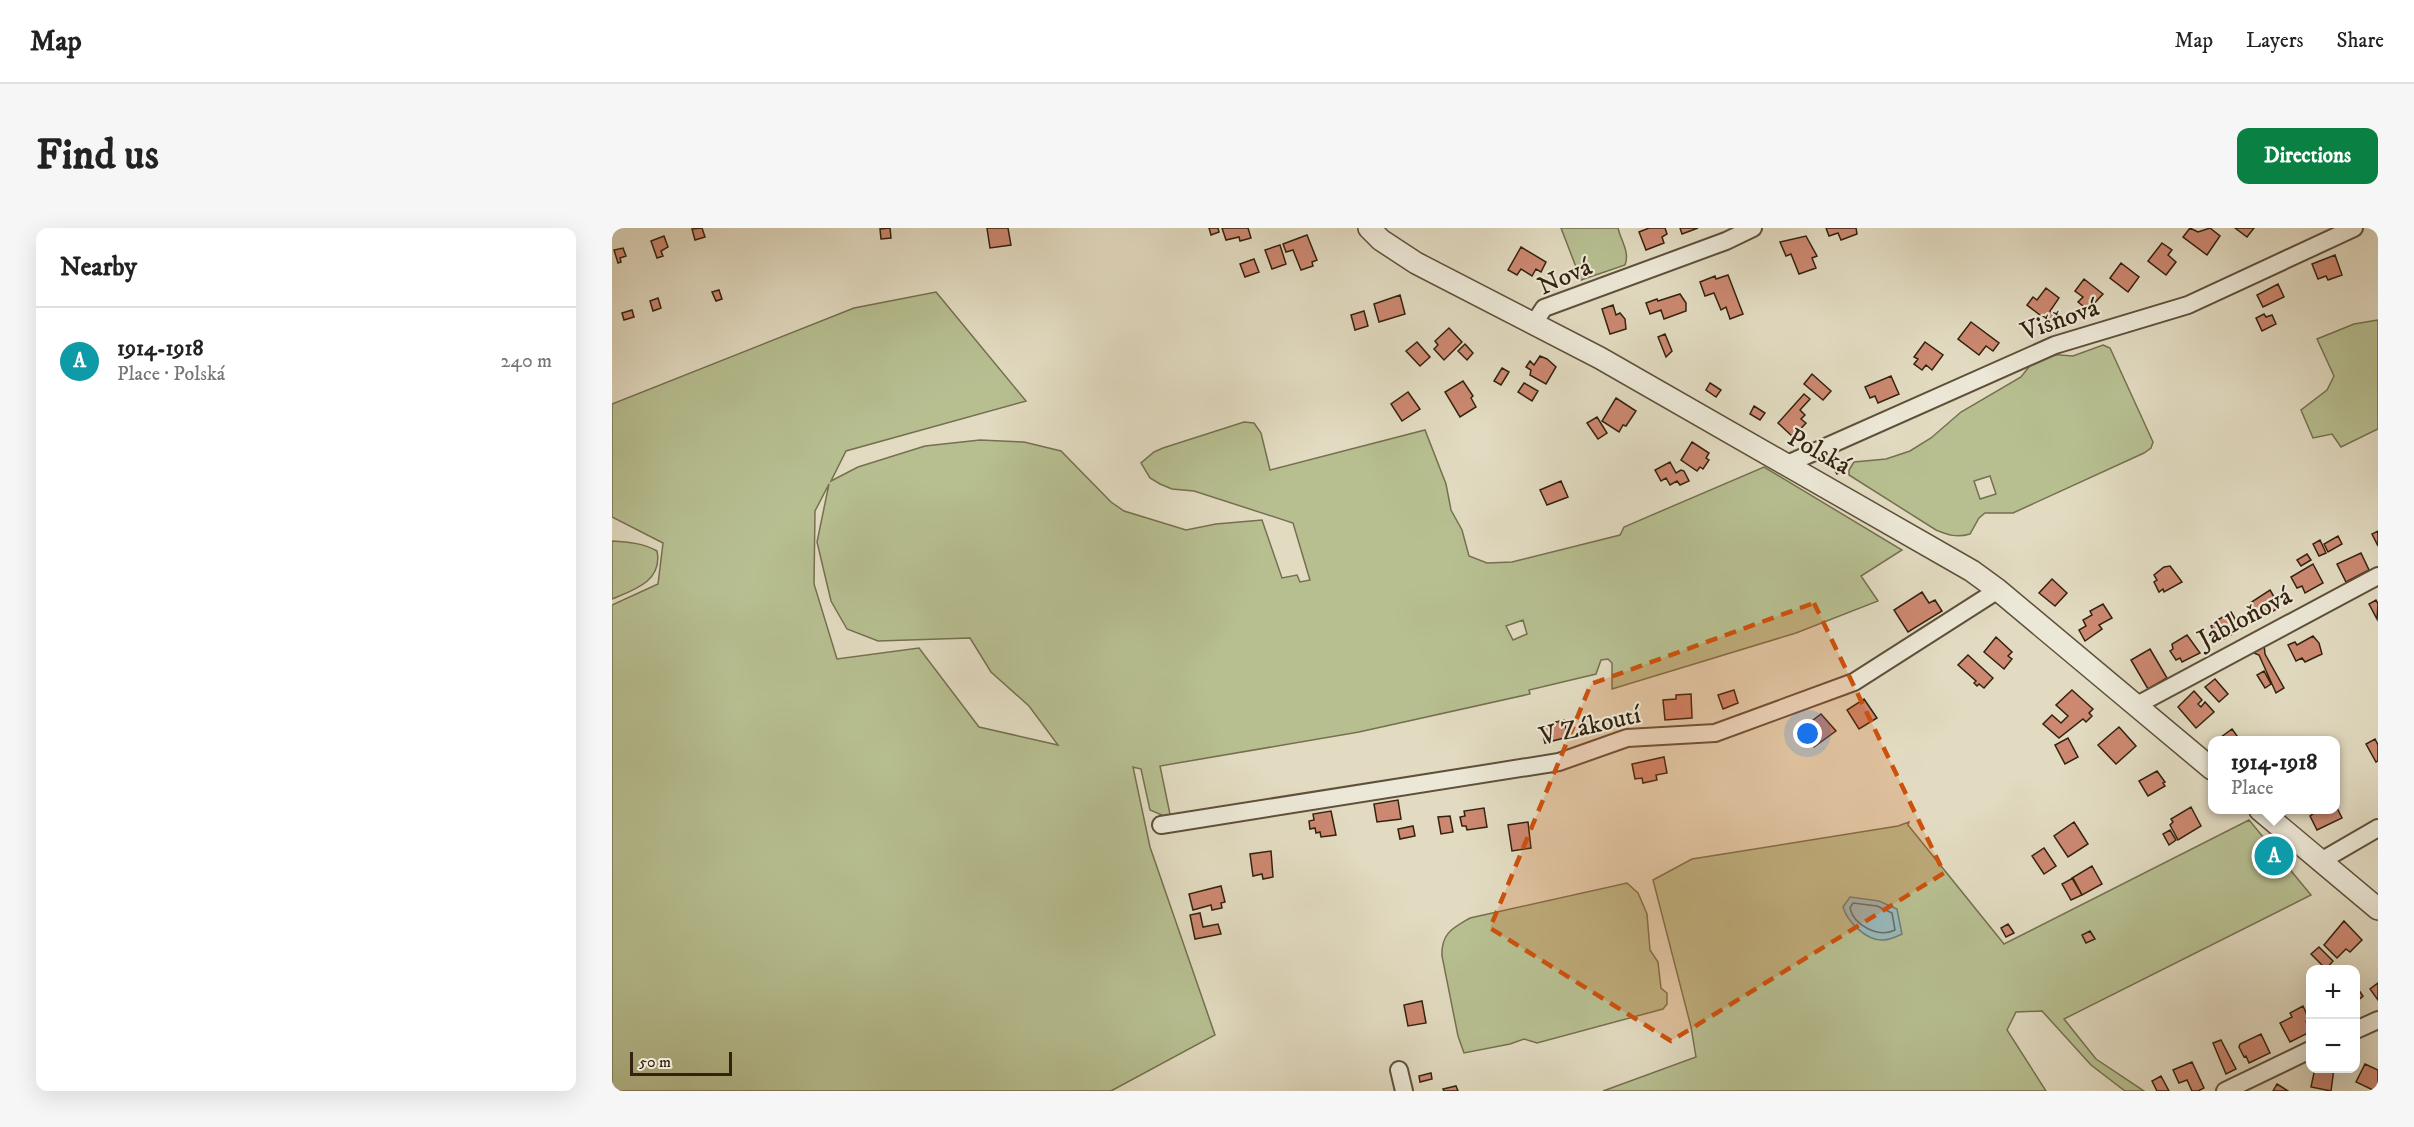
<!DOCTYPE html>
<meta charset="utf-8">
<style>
body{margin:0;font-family:"IM FELL DW Pica",serif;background:#f6f6f6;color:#222}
.controls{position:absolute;right:18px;bottom:18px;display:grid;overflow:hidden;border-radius:12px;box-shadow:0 6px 24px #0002}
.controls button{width:54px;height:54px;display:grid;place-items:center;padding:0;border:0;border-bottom:2px solid #e0e0e0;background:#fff;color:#222;font:30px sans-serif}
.scale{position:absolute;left:18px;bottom:15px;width:102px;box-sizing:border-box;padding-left:6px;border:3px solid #33220d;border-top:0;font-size:16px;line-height:21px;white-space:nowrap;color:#33220d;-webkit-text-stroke:4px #ece8d7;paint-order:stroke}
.you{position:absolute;left:1196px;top:506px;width:21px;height:21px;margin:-15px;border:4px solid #fff;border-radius:50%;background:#1a73e8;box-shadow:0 0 0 9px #1a73e833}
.badge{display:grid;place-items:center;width:39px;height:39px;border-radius:50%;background:#0b8043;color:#fff;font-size:20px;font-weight:700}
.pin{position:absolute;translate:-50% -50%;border:3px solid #fff;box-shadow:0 2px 6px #0006}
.popup{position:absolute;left:1596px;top:508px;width:132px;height:78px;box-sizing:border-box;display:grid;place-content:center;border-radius:12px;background:#fff;filter:drop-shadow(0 2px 4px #0005);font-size:20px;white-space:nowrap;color:#767676}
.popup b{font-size:22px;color:#222}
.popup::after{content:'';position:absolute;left:50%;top:100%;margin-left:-12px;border:12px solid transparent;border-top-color:#fff}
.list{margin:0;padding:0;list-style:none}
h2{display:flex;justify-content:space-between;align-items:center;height:78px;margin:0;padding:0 24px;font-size:26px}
h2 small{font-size:20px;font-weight:400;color:#767676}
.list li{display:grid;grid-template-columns:39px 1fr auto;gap:18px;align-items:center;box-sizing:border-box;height:108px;padding:0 24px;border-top:2px solid #e0e0e0}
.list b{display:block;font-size:22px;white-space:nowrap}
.list p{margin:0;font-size:20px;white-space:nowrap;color:#767676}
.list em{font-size:20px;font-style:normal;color:#767676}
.map{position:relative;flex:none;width:1766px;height:863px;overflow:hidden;border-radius:12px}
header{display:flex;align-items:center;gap:36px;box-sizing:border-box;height:84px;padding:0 30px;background:#fff;border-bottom:2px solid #e0e0e0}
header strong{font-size:28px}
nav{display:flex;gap:33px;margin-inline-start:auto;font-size:21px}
.intro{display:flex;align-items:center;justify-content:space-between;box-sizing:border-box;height:144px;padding:0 36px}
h1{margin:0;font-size:42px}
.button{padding:15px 27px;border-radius:12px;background:#0b8043;color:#fff;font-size:21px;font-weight:700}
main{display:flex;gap:36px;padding:0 36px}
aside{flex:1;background:#fff;border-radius:12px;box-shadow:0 6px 24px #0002}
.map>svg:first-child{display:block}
.green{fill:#b7bf91;stroke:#75704f;stroke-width:1.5;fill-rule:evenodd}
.water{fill:#98b9bc;stroke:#707d76;stroke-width:1.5}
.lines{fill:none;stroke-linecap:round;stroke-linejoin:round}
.shore{stroke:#666e64;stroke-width:1.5}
.building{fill:#cc8871;stroke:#33220d;stroke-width:1.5}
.minor-casing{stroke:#5f503a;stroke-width:20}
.tertiary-casing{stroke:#5f503a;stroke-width:24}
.minor{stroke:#ece8d7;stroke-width:16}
.tertiary{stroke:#ece8d7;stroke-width:21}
.marked{fill:#cd510c;fill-opacity:0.2;stroke:#cd510c;stroke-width:4.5;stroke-dasharray:12 8;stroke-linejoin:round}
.labels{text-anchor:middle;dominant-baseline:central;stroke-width:4.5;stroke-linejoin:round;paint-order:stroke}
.street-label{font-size:26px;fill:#33220d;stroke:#ece8d7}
</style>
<header>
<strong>Map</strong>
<nav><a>Map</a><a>Layers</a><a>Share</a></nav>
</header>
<div class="intro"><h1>Find us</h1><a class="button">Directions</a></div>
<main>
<aside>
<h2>Nearby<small></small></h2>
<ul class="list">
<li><span class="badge" style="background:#0f9aa8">A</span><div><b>1914-1918</b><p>Place · Polská</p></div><em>240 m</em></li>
</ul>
</aside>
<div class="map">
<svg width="1766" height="863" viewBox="0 0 1766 863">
<rect width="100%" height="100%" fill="#e2dbc1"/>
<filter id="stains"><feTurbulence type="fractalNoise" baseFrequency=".00333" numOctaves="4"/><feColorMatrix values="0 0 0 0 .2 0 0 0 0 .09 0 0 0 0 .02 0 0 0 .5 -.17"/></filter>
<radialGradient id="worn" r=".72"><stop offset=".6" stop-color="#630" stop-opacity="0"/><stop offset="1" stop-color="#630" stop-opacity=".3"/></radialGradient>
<path class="green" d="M949 0H1006C1009 13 1018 24 1013 37L969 52Z
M324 64 414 173 234 223 219 253 246 239 313 218 368 212 412 214 449 223 499 274 512 283 574 302 604 296 650 292 670 350 685 347 688 354 698 352 681 295 582 263 560 261 548 256 538 250 529 235 542 224 551 220 632 194 642 195 649 205 658 242 813 202 834 256 839 282 850 302 857 328 875 335 900 334 1008 307 1012 299 1152 239 1290 322 1249 348 1266 373 1184 405 1000 461V435L996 431 989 432 984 446 917 462 918 466 747 504 548 538 559 591 538 582 529 541 521 539 538 619 603 807 499 863H0V377L46 356 51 315 0 289V176L242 80ZM217 256 205 314 219 373 235 401 266 413 358 410 379 444 417 478 446 517 367 499 307 420 225 431 202 356 203 283ZM911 392 915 406 901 412 894 398Z
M1766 92V201L1729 219 1720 206 1701 210 1689 182 1715 162 1722 148 1705 111 1742 96Z
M1491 117 1498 120 1541 214 1539 220 1532 225 1401 285H1373L1367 290 1358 306C1345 310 1336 307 1324 302L1237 247V242L1242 234 1274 231 1298 223 1319 210 1349 184 1409 149 1424 130 1435 126 1461 128ZM1378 248 1384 266 1368 271 1362 253Z
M0 313C16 314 31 315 45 323 51 353 22 362 0 371Z
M1637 592 1699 667 1452 791 1484 831 1532 863H1513L1479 837 1430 783 1404 784 1395 802 1434 863H991L1084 829 1079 799 1041 652 1080 631 1286 598 1297 594 1296 597 1392 716Z
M1015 655 1026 665 1035 686 1038 722 1046 734 1049 760 1055 765V776L1051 781 925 815 912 811 898 816 852 825 846 808 830 728C829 705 841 700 858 690Z"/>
<path class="water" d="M1238 669 1267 673 1285 681 1290 706C1284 709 1277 712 1271 712 1254 713 1235 693 1231 679Z"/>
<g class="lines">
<path class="shore" d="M1241 675 1265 678 1280 685 1283 702C1267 710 1242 698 1238 680Z"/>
</g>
<path class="building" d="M90 0 93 9 83 12 80 1Z
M278 0 279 10 269 11 268 1Z
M375 0H396L399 17 378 20Z
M597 0H606L607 4 599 7Z
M610 0H636L639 10 628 13 627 9 614 12Z
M1037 0H1053L1055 6 1050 9 1052 15 1034 22 1027 4Z
M1068 0H1086L1070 6Z
M1214 0H1244L1245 6 1229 12 1226 5 1217 8Z
M1578 0 1586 4 1598 0 1608 8 1595 27 1571 9Z
M1623 0H1642L1635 9Z
M695 7 705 32 700 34 701 38 689 42 681 22 674 24 671 16Z
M52 8 56 19 49 23 51 28 45 30 39 13Z
M1194 8 1205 28 1200 30 1204 40 1187 46 1179 26 1174 28 1168 14Z
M1550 15 1560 22 1556 27 1564 34 1554 47 1536 33Z
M668 17 674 36 660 41 653 22Z
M909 19 934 34 929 44 924 41 920 48 909 41 905 47 896 42Z
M11 20 14 28 8 30 9 34 6 35 2 22Z
M1723 27 1730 47 1716 52 1714 48 1706 51 1700 36Z
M642 31 647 44 633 49 628 36Z
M1509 35 1527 49 1516 64 1498 50Z
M1116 47 1131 86 1118 91 1114 79 1109 82 1102 65 1093 68 1088 54 1103 48 1104 51Z
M1472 51 1491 66 1476 82 1466 74 1471 69 1463 63Z
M1666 56 1672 69 1651 79 1645 67Z
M1434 60 1447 70 1438 83 1448 91 1442 98 1415 77 1421 69 1425 72Z
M107 62 110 71 104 73 100 64Z
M1068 66 1074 75V83L1052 91 1049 82 1038 86 1034 75 1045 71 1046 73Z
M788 67 793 86 767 94 762 76Z
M46 70 49 80 41 83 38 73Z
M1001 77 1004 87 1008 85 1013 91 1014 101 998 106 990 81Z
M20 82 22 89 12 92 10 85Z
M752 83 756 98 743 102 739 87Z
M1652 86 1654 89 1660 87 1664 96 1650 103 1644 90Z
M1359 94 1387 115 1381 123 1374 118 1367 127 1346 111Z
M837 100 850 114 832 132 822 121 826 117 823 113Z
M1053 106 1060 123 1054 129 1046 109Z
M805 114 818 129 808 138 794 123Z
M1313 114 1331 127 1320 142 1314 137 1310 142 1302 136 1306 131 1302 129Z
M853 116 861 125 855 132 846 123Z
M928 128 935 131 944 139 934 156 918 147 919 142 914 139 918 133 922 137Z
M890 140 897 144 889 157 882 153Z
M1200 146 1219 163 1211 172 1192 156Z
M1279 148 1287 166 1266 175 1263 168 1258 170 1253 159Z
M851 153 861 168 859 170 864 179 848 189 833 164Z
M912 155 926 163 920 173 906 164Z
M1098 155 1109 162 1104 169 1094 162Z
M796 164 808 181 790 193 779 176Z
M1192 166 1198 171 1188 182 1193 187 1189 191 1194 195 1181 209 1166 195Z
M1004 170 1024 183 1014 198 1011 197 1007 204 990 193Z
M1142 178 1153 185 1148 192 1138 186Z
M985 189 995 205 986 211 975 195Z
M1080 214 1097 225 1094 230 1097 232 1091 241 1088 239 1085 243 1069 232Z
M1058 234 1064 245 1069 242 1072 243 1077 253 1068 257 1065 253 1058 257 1054 250 1049 253 1043 242Z
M1230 235 1233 240 1225 246 1222 241Z
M949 253 956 269 935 277 928 262Z
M1766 303V318L1760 306Z
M1726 308 1730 316 1716 324 1712 316Z
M1708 312 1714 325 1707 328 1701 316Z
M1749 325 1757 342 1734 354 1725 336Z
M1695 326 1699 332 1689 338 1685 332Z
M1701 336 1711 355 1693 365 1690 358 1685 360 1679 349Z
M1558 338 1570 354 1552 364 1551 361 1547 364 1542 354 1545 352 1542 347 1552 339Z
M1440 351 1455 365 1443 378 1427 365Z
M1658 362 1668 379 1651 389 1648 384 1644 386 1638 375Z
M1310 364 1317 375 1323 372 1330 383 1296 404 1282 382Z
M1764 372 1766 376 1765 391 1757 376Z
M1491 376 1500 390 1487 397 1490 401 1473 413 1467 402 1474 398 1471 392 1480 387 1478 383Z
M1619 384 1629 401 1612 411 1610 408 1606 411 1599 398 1603 396 1602 394Z
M1575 407 1588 425 1570 434 1568 430 1564 432 1558 423 1561 421 1560 416Z
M1701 408 1707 415 1710 426 1693 434 1690 430 1684 433 1676 417 1683 414 1685 417Z
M1384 409 1400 424 1396 428 1400 431 1392 441 1372 424Z
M1652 416 1653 426 1672 460 1664 465 1647 427 1637 423Z
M1538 421 1555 450 1536 461 1519 432Z
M1356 427 1381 450 1372 460 1367 456 1365 458 1362 455 1364 453 1346 437Z
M1652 443 1659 456 1653 460 1645 447Z
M1603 451 1616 466 1607 474 1593 459Z
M1122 462 1126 475 1111 481 1106 467Z
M1460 462 1481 481 1477 485 1480 488 1474 494 1471 491 1447 510 1431 496 1440 487 1449 495 1456 488 1444 477Z
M1582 463 1590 472 1586 476 1589 479 1593 474 1602 484 1584 500 1566 479Z
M1079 466 1080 490 1053 492 1051 472 1064 471V467Z
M1252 471 1265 490 1247 501 1235 482Z
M1209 486 1224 503 1202 519 1198 512 1191 517 1183 506Z
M952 492 956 509 933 515 929 498Z
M1507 499 1524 518 1504 536 1486 517Z
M1620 501 1628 512H1605Z
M1456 510 1466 529 1453 536 1443 517Z
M1763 511 1766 517V533L1764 534 1754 516Z
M1052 529 1055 545 1044 547 1045 552 1031 555 1030 550 1023 551 1020 536Z
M1545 543 1553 554 1551 555 1553 558 1536 568 1527 553Z
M786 572 789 591 765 594 762 576Z
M1724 578 1730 590 1705 602 1698 588 1702 585 1701 583 1724 582Z
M1579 579 1589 598 1566 612 1558 597 1561 594 1559 591Z
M872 580 875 599 855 602 854 598H850L848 589 853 588 852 583Z
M719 583 724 607 709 609 708 604 704 605 703 600 698 601 697 593 702 592 701 586Z
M838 588 841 604 829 606 826 589Z
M916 594 919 620 900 623 896 597Z
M1462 594 1476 616 1456 629 1442 608Z
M801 598 803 608 788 611 786 601Z
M1558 602 1564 612 1557 617 1551 606Z
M1432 620 1444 638 1432 646 1420 628Z
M659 623 661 649 651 651 650 646 641 648 638 626Z
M1480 638 1490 656 1470 667 1460 650Z
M1461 650 1470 667 1459 672 1450 656Z
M609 658 613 674 609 675 610 680 600 682 599 677 581 682 577 666Z
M588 685 591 699 606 696 609 706 583 711 578 687Z
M1732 693 1750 712 1738 724 1734 721 1725 730 1712 717Z
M1396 696 1402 705 1394 709 1389 700Z
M1478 703 1483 711 1474 715 1470 707Z
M1707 719 1721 733 1714 741 1699 726Z
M1766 755V772L1758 761Z
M1744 758 1751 768 1744 774Z
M810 773 814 795 796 798 792 777Z
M1691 778 1697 791 1694 793 1698 804 1678 814 1668 795 1680 789 1678 785Z
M1649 806 1658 825 1637 835 1634 828 1632 829 1627 819 1628 816Z
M1609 812 1624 841 1614 846 1601 815Z
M1580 834 1592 860 1586 863H1580L1575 852 1567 855 1561 842Z
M1753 836 1766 842V856L1763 863 1744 854Z
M1703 840H1722L1719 863 1699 859Z
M819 845 820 851 808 854 807 848Z
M1549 848 1557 863H1545L1540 853Z
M1665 856 1676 863H1661Z
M844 858 846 863H832L831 861Z"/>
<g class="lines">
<defs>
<path id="minor" d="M922 95 932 80 1114 13 1141 0
M1173 237 1443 117 1576 77 1742 0
M1525 477 1766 348
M549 597 947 534 1015 510 1103 505 1242 454 1386 362
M1709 633 1766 600
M1744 802 1766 792
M787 842 792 863
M1613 863 1698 822"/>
<path id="tertiary" d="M757 0 769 12 804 35 988 130 1360 343 1386 362 1600 541
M1648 582 1766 681"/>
</defs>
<use href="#minor" class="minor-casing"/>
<use href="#tertiary" class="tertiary-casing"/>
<use href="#minor" class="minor"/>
<use href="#tertiary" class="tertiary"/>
</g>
<path class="marked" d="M1202 375 1332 645 1059 813 878 700 979 456Z"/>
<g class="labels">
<g class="street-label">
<text transform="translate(953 49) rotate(-24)">Nová</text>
<text transform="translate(1448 92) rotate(-19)">Višňová</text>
<text transform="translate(1207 224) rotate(29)">Polská</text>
<text transform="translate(1633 390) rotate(-28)">Jabloňová</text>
<text transform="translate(978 498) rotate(-13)">V Zákoutí</text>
</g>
</g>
<rect width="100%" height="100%" filter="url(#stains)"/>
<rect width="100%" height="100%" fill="url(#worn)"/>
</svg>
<div class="controls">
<button>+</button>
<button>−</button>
</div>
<div class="scale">50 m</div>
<div class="you"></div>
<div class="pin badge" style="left:1662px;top:628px;background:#0f9aa8">A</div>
<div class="popup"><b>1914-1918</b>Place</div>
</div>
</main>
